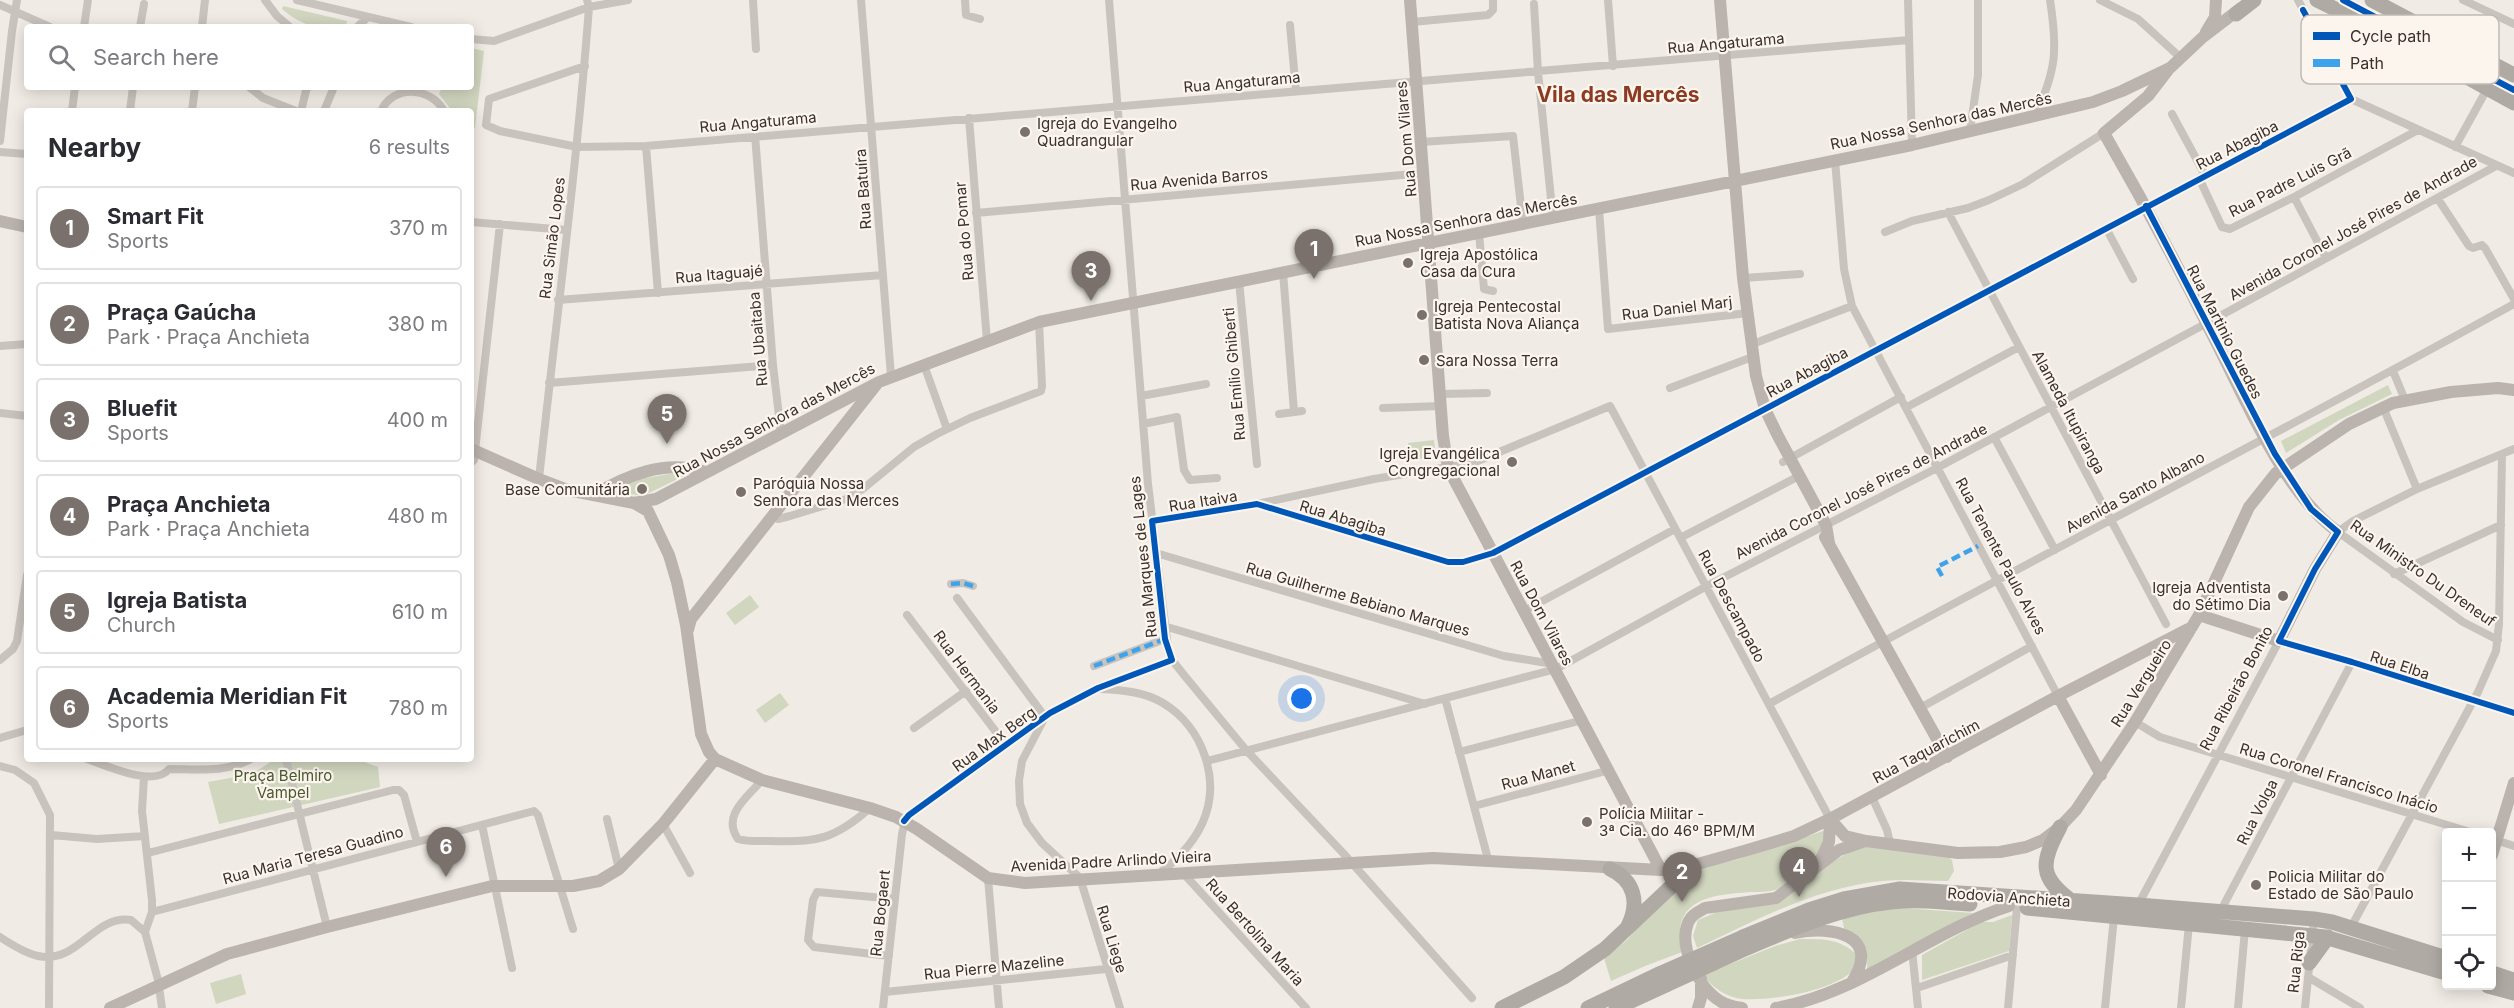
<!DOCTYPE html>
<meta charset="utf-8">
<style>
body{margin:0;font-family:Inter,sans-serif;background:#f2f2f3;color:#2b2b33}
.controls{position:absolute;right:18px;bottom:18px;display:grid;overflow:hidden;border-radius:6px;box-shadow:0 3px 15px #0003}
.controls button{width:54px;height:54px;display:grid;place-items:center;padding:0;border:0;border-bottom:2px solid #e1e1e2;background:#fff;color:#2b2b33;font:30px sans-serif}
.you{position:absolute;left:1302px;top:699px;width:21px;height:21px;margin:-15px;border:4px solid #fff;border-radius:50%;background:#1a73e8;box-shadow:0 0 0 9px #1a73e833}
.badge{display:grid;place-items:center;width:39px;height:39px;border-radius:50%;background:#7a716c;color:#fff;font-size:20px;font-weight:700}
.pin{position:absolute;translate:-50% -50px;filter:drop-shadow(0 2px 3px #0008)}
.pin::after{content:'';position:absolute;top:32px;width:21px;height:18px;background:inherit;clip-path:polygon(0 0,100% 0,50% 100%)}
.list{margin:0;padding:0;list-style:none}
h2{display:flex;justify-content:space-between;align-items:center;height:78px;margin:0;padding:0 24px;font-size:26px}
h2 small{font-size:20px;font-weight:400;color:#7c7c81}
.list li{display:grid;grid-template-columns:39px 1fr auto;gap:18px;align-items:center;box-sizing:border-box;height:84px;margin:0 12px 12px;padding:0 12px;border:2px solid #e1e1e2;border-radius:6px}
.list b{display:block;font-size:22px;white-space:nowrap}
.list p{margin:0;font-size:20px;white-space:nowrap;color:#7c7c81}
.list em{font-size:20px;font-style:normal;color:#7c7c81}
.icon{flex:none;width:33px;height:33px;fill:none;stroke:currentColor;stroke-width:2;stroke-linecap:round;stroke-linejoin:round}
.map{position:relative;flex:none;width:2514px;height:1008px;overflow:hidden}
.search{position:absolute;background:#fff;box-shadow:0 3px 15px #0003;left:24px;top:24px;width:450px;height:66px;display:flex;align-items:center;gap:15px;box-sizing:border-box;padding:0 21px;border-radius:6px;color:#7c7c81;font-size:22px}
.panel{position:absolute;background:#fff;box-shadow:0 3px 15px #0003;left:24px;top:108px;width:450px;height:654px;border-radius:6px}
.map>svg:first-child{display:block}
.green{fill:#d1d6bf}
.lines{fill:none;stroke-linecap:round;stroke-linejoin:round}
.street{stroke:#c9c3be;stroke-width:8}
.secondary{stroke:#bab3ae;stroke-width:12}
.highway{stroke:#afaaa4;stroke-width:15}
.highway-bridge{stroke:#afaaa4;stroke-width:15}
.quiet{stroke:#3fa3eb;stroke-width:4.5;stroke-dasharray:9 4.5;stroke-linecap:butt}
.cycleway-casing{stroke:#fbf5ee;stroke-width:10}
.cycleway{stroke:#0057b8;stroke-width:6}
.poi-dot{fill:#7a716c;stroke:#fbf5ee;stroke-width:2}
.labels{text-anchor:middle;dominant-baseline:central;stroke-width:4.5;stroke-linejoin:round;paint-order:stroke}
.street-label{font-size:15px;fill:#3b302b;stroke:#fbf5ee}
.poi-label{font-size:15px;fill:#3b302b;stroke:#fbf5ee;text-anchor:start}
.park-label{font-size:15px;fill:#4a5a2e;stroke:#fbf5ee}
.district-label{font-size:21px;font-weight:bold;fill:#8c3b22;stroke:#fbf5ee}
.key{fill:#fbf5ee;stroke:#c1bab4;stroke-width:1.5}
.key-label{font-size:16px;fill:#3b302b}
</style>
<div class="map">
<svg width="2514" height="1008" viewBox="0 0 2514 1008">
<rect width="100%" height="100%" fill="#f0ebe5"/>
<path class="green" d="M283 6 347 21 346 25C323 34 299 24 282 9Z
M471 48 484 51 475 128H471V111H452L439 94 442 87H471Z
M2388 385 2392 394 2339 420 2286 453 2281 441Z
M1434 440 1436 457 1410 460 1408 443Z
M675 473H690L643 496 612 491 634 480Z
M750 595 759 607 735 625 726 613Z
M780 693 789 705 765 723 756 710Z
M275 759H356L378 767 380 787 219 824 208 782 252 774Z
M1826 830C1826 844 1820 852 1812 863 1803 873 1788 885 1775 890 1768 892 1759 892 1752 892 1729 894 1692 894 1682 920 1678 930 1681 943 1682 952L1645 966 1611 981 1604 958 1628 939 1647 915 1694 869 1736 860Z
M1875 845 1945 855 1952 860 1954 871 1948 881C1927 881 1905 879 1883 881 1817 887 1756 920 1697 948L1693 936 1698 920 1722 910 1776 904 1818 870 1858 847Z
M1889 907 1973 913 1867 971C1868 945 1866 942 1844 928L1842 918Z
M2012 915 2009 951 1922 980V955L1981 922H1993Z
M1800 939C1821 939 1839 938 1856 954L1857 967C1836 991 1773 1001 1742 999 1726 997 1713 988 1703 975L1775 946Z
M241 974 246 994 216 1004 210 983Z"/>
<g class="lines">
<path class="street" d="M265 0 277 16 290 27
M297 0 411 27
M753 0 756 49
M861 0 891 376
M965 0 966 15 980 19
M1109 0 1148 484 1168 648 1172 660 1184 675 1246 750 1343 853 1472 998
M1608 0 1613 66
M1908 0 1912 145
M2100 0 2138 19 2181 58
M2298 0 2351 99
M2463 0 2514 24
M1534 4 1538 72 1553 218
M0 5 50 27
M1412 22 1488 15 1493 10V0
M1290 25 1296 91
M84 27 88 0
M140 27 144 4
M202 27 205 0
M357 27 367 18
M471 39 494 41 589 7 628 0
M585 66 489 99 486 125 500 131 577 147 646 146 1909 40
M249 87 263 98 296 111
M2351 99 2514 173
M72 111 75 87
M130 111 133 87
M192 111 195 87
M301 111 307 87
M324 111 334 87
M381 111C393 84 431 87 444 111
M2172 114 2205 175
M2035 117C2056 70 2058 51 2050 0
M969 118 987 341
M1970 131 1978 75V0
M755 135 773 365 781 433
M0 141 12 31 17 0
M1421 142 1513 136 1523 224
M646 146 658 293
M2455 147 2487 89
M0 152 27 154
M1835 160 1844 269 1852 306 2058 696
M2199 178 2222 227 2230 229 2294 197 2418 130
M2294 197 2326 258
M2438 199 2469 246 2473 248 2482 245 2485 248 2514 299
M1599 209 1608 329 1748 313
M1948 212 2166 624
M976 213 1424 173
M471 222 566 230
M2106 228 2133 279
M1885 232 1912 221 1968 208 1989 200 2023 184 2104 133
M1479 233 1484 289 1493 291
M1283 272 1294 412
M1743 278 1800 274
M1239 281 1257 464
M558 300 883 275
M1758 342 1852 306
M0 346 27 344
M924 365 947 429
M2393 371 2405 400
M549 383 773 365
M1670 388 1747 359
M1441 394 1487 393
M1141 396 1206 384
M1907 407 2019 347
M2383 407 2417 489
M1383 408 1441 406
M0 413 27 416
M1279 414 1302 411
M1143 424 1177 417 1184 470 1190 480 1217 478
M1994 437 2055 550
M1783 462 1901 397
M471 463 474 460 500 224
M539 479C556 322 577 165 589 7L587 0
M1257 504 1448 562H1463L1493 553 2351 99
M771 516 778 519 790 516 846 499 864 488 914 447 937 434 970 418 1041 391 1042 386 1039 322
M1152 521 1257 504 1374 479 1473 463 1610 406 1830 819
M1680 538 1799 476
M1156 553 1504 656 1553 664
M2394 574 2501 525
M951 584 963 583 973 586
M957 598 1045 717 1022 761 1019 781 1020 804 1027 823 1042 843 1080 878 1120 1008
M1524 611 1675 529
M907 615 1006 745
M1164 626 1425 704
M2498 640 2463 622 2338 532 2353 521 2417 489 2514 449
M0 660 13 649 17 641 27 575
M1094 666 1165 639
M1101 689C1122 690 1145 692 1163 703 1203 727 1222 781 1202 824 1192 845 1176 861 1157 875
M1445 698 1488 859
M1769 704C2016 567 2267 440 2514 304
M1920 708 2032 646
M2135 722 2160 737 2470 832
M914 728 966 691
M0 738 27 730
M1459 752 1583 720
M87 759C107 766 155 788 169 769 197 769 226 773 251 759
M286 759 327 927
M1207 761 1556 669 1705 587 1937 468 2207 323 2496 166
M0 766 15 770 34 783 50 815 49 1008
M144 777 142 811 152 900V912L145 932
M762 780C748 797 721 815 738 839 748 842 760 841 771 841 816 843 835 839 870 808
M1872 797 1887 830 1890 843
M1474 806 1610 770
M607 819 619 869
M663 824 690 873
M482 825 512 968
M51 835 97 839 145 836
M2492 839 2514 846
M148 853 393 790H399L404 795 417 842
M1184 874 1306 1008
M988 878 999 1008
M2138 905 2279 641 2352 662 2514 713
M152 912 534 811 538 815 573 929
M2220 912 2352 662
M2350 929 2478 692 2496 651 2499 624 2502 454
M0 937C12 945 25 953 38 956 78 965 94 914 131 920L145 932 158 980 162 1008
M1912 950 1918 1008
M889 956 814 947 808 940 813 900 817 892 895 899
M2308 977 2360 1008
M1917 988 2013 955
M885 992 1106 969
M883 1008 902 834 906 817 1050 713 1098 688 1172 660
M2008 1008 2017 907
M2105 1008 2114 917
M2181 1008 2189 924
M2238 1008 2245 929
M2305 1008 2314 919"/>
<path class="secondary" d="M1410 0 1443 436 1448 468 1661 870
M1720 0 1743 278 1756 376 1765 409 1777 434 1826 525 1829 543
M2206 32 2215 17 2216 0
M2168 70 2148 96 2104 133C2142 199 2178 266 2212 334 2244 395 2282 492 2338 532L2315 569 2279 641 2199 615
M0 221 27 227
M471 449 539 479 568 490 634 503 648 511 669 555 677 582 686 625 701 734 709 752 715 759 762 780 870 808 896 817 917 829 988 878 1025 883 1433 858 1661 870 1694 865 1744 851 1794 836 1830 819 2058 696 2192 627
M594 495C627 475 666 459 705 472
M634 503 656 499 879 382 1039 322 1912 145 2093 102 2122 91 2170 68 2203 37 2241 8
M1825 537 1947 757
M688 630 691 619 876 385
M2058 696 2101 775
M1830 819 1845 836 1866 841 1958 853 2000 852 2026 847 2043 840 2060 827 2076 810 2135 722 2199 615 2249 507 2276 473 2349 424 2393 403 2451 392 2498 388 2514 390
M2492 855 2514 783
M1819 863 1829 842 1830 820
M1795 933C1832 925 1882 935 1852 982
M110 1008 227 954 327 927 492 886H573L599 881 619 869 663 824 715 759
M1698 1008 1701 998V979
M1742 1008C1734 1007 1727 1006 1720 1001 1699 988 1678 947 1688 923 1691 915 1698 912 1705 908L1776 898 1839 850 1865 841
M1776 1008C1861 993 1928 932 2009 906"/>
<path class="highway" d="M2317 0 2412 47 2514 103
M2372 0 2514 75
M2236 14 2254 0
M2060 827C2041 863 2038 877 2073 902
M1610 869C1634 880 1640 902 1628 926
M2027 908 2325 937 2446 973
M1743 937 1809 910 1844 899 1900 889 2138 905 2314 919 2332 922 2446 958
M1749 947C1794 928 1842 907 1891 902 1917 899 1944 902 1970 904
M2309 963 2328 937
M2492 973 2514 980
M2488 986 2514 993
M1502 1008 1564 977 1605 949 1694 865
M1588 1008 1659 974
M1616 1008 1666 985"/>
<path class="highway-bridge" d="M1659 974 1743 937
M1666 985 1749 947"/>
<path class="quiet" d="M1942 576 1937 567 1978 546
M951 584 963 583 973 586
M1094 666 1165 639"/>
<defs>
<path id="cycleway" d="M2343 0 2514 90
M2146 206 2275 454 2311 509 2338 532 2315 569 2279 641 2352 662 2514 713
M904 821 909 815 1050 713 1098 688 1172 660 1165 639 1152 521 1257 504 1448 562H1463L1493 553 2351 99 2303 10"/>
</defs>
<use href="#cycleway" class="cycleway-casing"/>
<use href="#cycleway" class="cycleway"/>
</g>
<g class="poi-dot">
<circle cx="1025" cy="132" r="6"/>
<circle cx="1408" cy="263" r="6"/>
<circle cx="1422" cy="315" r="6"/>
<circle cx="1424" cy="360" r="6"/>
<circle cx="1512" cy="462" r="6"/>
<circle cx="642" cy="489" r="6"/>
<circle cx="741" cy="492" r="6"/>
<circle cx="2283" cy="596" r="6"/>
<circle cx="1587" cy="822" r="6"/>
<circle cx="2256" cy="885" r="6"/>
</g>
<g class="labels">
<g class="street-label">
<text transform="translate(1726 43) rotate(-5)">Rua Angaturama</text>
<text transform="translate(1242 82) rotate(-5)">Rua Angaturama</text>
<text transform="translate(1941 121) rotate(-12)">Rua Nossa Senhora das Mercês</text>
<text transform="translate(758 122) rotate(-5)">Rua Angaturama</text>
<text transform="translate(1406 139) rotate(-95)">Rua Dom Vilares</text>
<text transform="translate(2237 145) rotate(-27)">Rua Abagiba</text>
<text transform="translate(1199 179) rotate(-5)">Rua Avenida Barros</text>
<text transform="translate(2290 182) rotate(-27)">Rua Padre Luis Grã</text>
<text transform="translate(863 189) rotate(-94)">Rua Batuíra</text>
<text transform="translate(1466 220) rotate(-11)">Rua Nossa Senhora das Mercês</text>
<text transform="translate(2353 228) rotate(-29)">Avenida Coronel José Pires de Andrade</text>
<text transform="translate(964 231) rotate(-95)">Rua do Pomar</text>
<text transform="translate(552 238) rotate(-83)">Rua Simão Lopes</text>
<text transform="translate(719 274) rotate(-5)">Rua Itaguajé</text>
<text transform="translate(1677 308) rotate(-7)">Rua Daniel Marj</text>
<text transform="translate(2225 332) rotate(63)">Rua Martinio Guedes</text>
<text transform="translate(758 339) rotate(-95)">Rua Ubaitaba</text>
<text transform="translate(1807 372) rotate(-28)">Rua Abagiba</text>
<text transform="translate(1234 374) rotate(-95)">Rua Emílio Ghiberti</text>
<text transform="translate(2069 412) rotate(62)">Alameda Itupiranga</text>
<text transform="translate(774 420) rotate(-28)">Rua Nossa Senhora das Mercês</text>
<text transform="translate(1861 491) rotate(-27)">Avenida Coronel José Pires de Andrade</text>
<text transform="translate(2135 492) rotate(-28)">Avenida Santo Albano</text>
<text transform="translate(1203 501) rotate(-9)">Rua Itaiva</text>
<text transform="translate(1343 518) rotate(17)">Rua Abagiba</text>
<text transform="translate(2001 556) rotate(62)">Rua Tenente Paulo Alves</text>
<text transform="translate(1143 557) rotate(-96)">Rua Marques de Lages</text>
<text transform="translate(2423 573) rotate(35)">Rua Ministro Du Dreneuf</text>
<text transform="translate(1358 599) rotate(16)">Rua Guilherme Bebiano Marques</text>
<text transform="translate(1732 606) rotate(62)">Rua Descampado</text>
<text transform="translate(1542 613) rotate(62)">Rua Dom Vilares</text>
<text transform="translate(2400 665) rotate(18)">Rua Elba</text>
<text transform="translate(967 672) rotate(53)">Rua Hermania</text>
<text transform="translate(2141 683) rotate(-58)">Rua Vergueiro</text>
<text transform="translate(2236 688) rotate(-62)">Rua Ribeirão Bonito</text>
<text transform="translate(994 739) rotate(-36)">Rua Max Berg</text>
<text transform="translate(1926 751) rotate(-28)">Rua Taquarichim</text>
<text transform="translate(1538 775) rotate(-15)">Rua Manet</text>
<text transform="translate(2339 778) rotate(17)">Rua Coronel Francisco Inácio</text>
<text transform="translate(2257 812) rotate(-63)">Rua Volga</text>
<text transform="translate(313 855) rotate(-15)">Rua Maria Teresa Guadino</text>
<text transform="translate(1111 861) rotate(-3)">Avenida Padre Arlindo Vieira</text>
<text transform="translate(2009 897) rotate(4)">Rodovia Anchieta</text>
<text transform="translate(880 913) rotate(-84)">Rua Bogaert</text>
<text transform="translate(1255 932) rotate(48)">Rua Bertolina Maria</text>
<text transform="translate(1112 939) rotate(73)">Rua Liege</text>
<text transform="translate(2296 962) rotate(-84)">Rua Riga</text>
<text transform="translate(994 967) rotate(-6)">Rua Pierre Mazeline</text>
</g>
<g class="poi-label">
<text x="1037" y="123">Igreja do Evangelho<tspan x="1037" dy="17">Quadrangular</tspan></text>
<text x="1420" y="254">Igreja Apostólica<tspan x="1420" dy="17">Casa da Cura</tspan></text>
<text x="1434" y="306">Igreja Pentecostal<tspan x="1434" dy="17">Batista Nova Aliança</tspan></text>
<text x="1436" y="360">Sara Nossa Terra</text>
<text x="1500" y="453" text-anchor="end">Igreja Evangélica<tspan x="1500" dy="17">Congregacional</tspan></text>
<text x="753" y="483">Paróquia Nossa<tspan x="753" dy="17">Senhora das Merces</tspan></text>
<text x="630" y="489" text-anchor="end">Base Comunitária</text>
<text x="2271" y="587" text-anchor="end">Igreja Adventista<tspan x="2271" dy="17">do Sétimo Dia</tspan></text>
<text x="1599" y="813">Polícia Militar -<tspan x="1599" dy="17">3ª Cia. do 46º BPM/M</tspan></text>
<text x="2268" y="876">Policia Militar do<tspan x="2268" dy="17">Estado de São Paulo</tspan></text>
</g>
<g class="park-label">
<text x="283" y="775">Praça Belmiro<tspan x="283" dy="17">Vampel</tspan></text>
</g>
<g class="district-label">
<text x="1618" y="94">Vila das Mercês</text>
</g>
</g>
<rect x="2301" y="15" width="198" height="69" rx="9" class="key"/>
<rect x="2313" y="32" width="27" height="8" fill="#0057b8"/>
<rect x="2313" y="59" width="27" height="8" fill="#3fa3eb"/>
<g class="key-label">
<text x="2350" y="42">Cycle path</text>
<text x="2350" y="69">Path</text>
</g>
</svg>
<div class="controls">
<button>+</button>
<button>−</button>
<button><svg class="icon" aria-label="locate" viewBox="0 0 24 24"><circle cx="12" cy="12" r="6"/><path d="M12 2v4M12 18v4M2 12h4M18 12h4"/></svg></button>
</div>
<div class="you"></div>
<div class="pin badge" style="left:1314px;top:279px">1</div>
<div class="pin badge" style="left:1682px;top:902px">2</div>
<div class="pin badge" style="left:1091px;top:301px">3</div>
<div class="pin badge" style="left:1799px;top:897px">4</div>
<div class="pin badge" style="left:667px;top:444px">5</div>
<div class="pin badge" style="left:446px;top:877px">6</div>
<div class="search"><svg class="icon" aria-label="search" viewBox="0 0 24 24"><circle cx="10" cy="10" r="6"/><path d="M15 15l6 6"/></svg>Search here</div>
<section class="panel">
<h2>Nearby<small>6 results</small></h2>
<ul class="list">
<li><span class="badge">1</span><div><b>Smart Fit</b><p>Sports</p></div><em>370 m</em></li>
<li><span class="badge">2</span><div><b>Praça Gaúcha</b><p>Park · Praça Anchieta</p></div><em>380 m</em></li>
<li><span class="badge">3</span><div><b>Bluefit</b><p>Sports</p></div><em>400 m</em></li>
<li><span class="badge">4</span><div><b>Praça Anchieta</b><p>Park · Praça Anchieta</p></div><em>480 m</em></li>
<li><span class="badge">5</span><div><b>Igreja Batista</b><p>Church</p></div><em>610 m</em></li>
<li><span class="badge">6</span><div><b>Academia Meridian Fit</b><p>Sports</p></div><em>780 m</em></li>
</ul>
</section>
</div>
